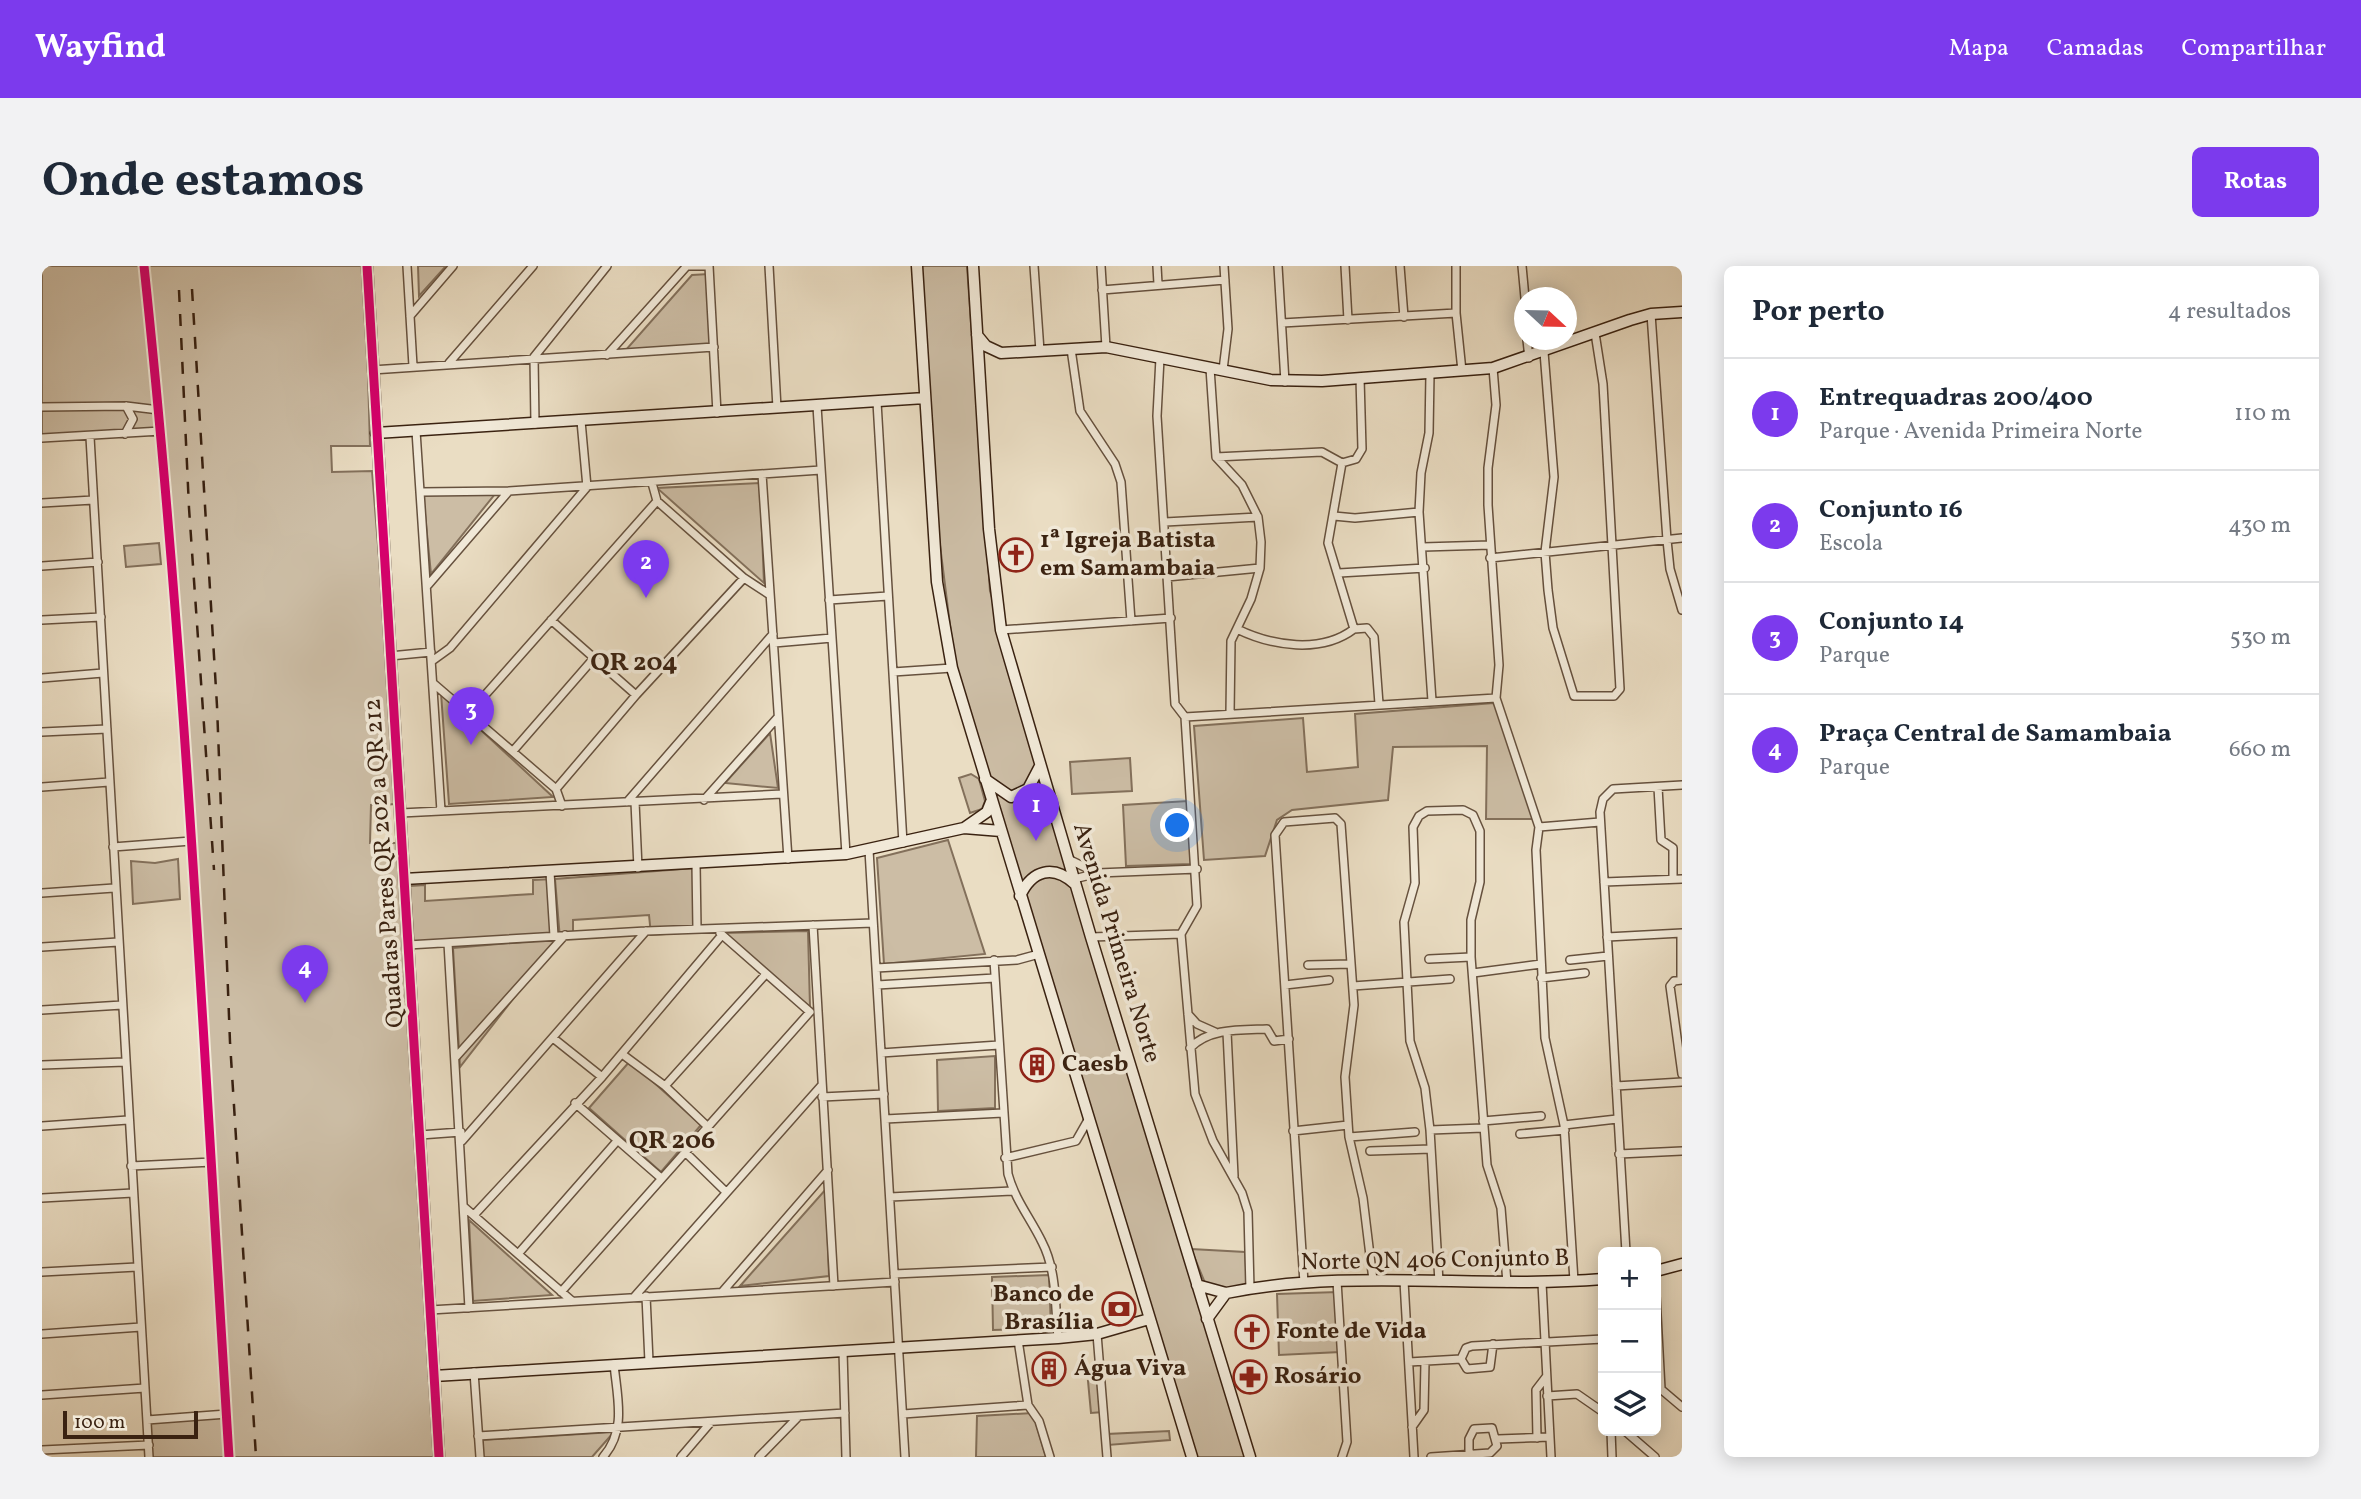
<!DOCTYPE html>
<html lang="pt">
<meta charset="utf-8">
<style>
body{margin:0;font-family:Vollkorn,serif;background:#f2f2f3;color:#1f2937}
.controls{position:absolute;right:21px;bottom:21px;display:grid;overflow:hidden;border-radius:10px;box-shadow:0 4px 18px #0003}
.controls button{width:63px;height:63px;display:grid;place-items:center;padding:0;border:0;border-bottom:2px solid #e0e1e3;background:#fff;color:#1f2937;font:35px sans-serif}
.compass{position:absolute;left:1472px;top:21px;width:63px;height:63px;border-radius:50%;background:#fff;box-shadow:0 4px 18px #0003;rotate:112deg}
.scale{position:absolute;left:21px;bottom:18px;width:135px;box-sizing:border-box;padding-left:7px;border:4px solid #3a2211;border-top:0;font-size:19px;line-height:24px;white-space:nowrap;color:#3a2211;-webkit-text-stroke:5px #f1e9d8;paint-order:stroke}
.you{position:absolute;left:1136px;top:560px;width:24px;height:24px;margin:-18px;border:5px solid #fff;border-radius:50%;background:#1a73e8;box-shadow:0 0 0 10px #1a73e833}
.badge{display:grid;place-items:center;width:46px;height:46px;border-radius:50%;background:#7c3aed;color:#fff;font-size:23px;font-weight:700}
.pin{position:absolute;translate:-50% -58px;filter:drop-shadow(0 2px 4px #0008)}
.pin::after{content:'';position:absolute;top:37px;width:24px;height:21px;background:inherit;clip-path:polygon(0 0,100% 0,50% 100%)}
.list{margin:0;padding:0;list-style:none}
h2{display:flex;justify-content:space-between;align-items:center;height:91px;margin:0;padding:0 28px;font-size:30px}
h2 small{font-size:23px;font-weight:400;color:#747a83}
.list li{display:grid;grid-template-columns:46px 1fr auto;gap:21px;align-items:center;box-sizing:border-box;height:112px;padding:0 28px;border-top:2px solid #e0e1e3}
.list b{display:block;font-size:26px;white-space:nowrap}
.list p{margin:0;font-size:23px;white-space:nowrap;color:#747a83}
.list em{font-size:23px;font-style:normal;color:#747a83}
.icon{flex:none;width:38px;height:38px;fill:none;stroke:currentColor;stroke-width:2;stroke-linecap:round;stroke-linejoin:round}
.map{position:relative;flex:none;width:1640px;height:1191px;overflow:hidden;border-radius:10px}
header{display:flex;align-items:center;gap:42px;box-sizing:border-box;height:98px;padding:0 35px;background:#7c3aed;color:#fff}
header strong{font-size:33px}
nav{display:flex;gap:38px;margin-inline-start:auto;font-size:24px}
.intro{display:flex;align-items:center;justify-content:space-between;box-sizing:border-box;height:168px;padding:0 42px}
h1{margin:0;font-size:49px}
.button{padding:18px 32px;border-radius:10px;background:#7c3aed;color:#fff;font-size:24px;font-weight:700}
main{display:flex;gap:42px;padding:0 42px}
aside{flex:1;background:#fff;border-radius:10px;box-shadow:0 4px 18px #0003}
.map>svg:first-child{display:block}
.green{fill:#ccbda5;stroke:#83705b;stroke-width:2}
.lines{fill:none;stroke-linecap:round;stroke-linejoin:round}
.street-casing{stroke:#66513e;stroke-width:10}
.secondary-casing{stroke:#3a2211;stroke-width:13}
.street{stroke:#f1e9d8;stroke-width:7}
.secondary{stroke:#f1e9d8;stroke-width:10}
.rail{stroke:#3a2211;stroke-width:2.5;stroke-dasharray:12 12;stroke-linecap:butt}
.cycleway-casing{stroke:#f1e9d8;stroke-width:13}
.cycleway{stroke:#d6006c;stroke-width:9}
.labels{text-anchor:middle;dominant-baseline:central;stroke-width:7;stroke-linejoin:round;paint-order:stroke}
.poi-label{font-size:24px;font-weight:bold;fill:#3a2211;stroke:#f1e9d8;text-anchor:start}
.street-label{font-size:24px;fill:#3a2211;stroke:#f1e9d8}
.neighbourhood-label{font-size:26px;font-weight:bold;fill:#3a2211;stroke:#f1e9d8}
</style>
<header>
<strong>Wayfind</strong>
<nav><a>Mapa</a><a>Camadas</a><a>Compartilhar</a></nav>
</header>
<div class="intro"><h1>Onde estamos</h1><a class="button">Rotas</a></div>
<main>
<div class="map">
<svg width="1640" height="1191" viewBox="0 0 1640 1191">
<rect width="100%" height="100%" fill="#eaddc3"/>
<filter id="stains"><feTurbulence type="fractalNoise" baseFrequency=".00286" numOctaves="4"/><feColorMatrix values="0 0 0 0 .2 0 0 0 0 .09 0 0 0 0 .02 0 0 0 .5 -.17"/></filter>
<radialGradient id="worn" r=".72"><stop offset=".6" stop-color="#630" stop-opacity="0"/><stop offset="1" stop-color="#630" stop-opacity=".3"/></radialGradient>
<path class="green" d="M0 0H323L328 180H289L290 206 330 205 357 538 329 539 328 577H359L394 1191H107L105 1154 185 1147 119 166 0 172Z
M376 0H404L377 30Z
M879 0H925L948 325 1211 1191H1155L914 407 896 263Z
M667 8 669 81 582 86 650 9Z
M718 217 722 317 615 222Z
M381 228H453L389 308Z
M117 277 119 298 84 301 82 280Z
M399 427 511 531 407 538Z
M1452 437 1496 553H1444L1445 480 1351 481 1346 534 1250 544 1235 554 1223 590 1162 594 1152 460 1261 452 1265 506 1316 501 1313 448Z
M728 467 736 522 683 517Z
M1088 492 1090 525 1030 528 1028 496Z
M929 508 937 513 943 535 940 543 928 547 917 512Z
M1146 535 1149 598 1084 600 1081 539Z
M906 574 943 688 842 698 835 592Z
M136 593 138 633 91 638 89 595 113 597Z
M653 602 654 666 609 669 607 649 531 654V673H518L513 613Z
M512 613 517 674 418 801 411 682 492 675 372 681 368 620 383 619V635L491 628V614Z
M766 665 768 741 681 667Z
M953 790V842L896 845 895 794Z
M588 795 659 859 619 906 547 842Z
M784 923 787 1010 698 1020Z
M427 954 510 1029 431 1035Z
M1149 983 1203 986 1205 1019 1182 1024 1163 1017Z
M1007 1009 1009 1062 951 1064 950 1011Z
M1296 1026 1298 1086 1237 1089 1235 1028Z
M1058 1114 1061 1146 1049 1147 1046 1115Z
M991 1147 1004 1191H934L935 1150Z
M1127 1165 1128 1174 1066 1179 1065 1168Z
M572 1166 550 1191H440L439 1174Z"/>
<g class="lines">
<defs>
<path id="street" d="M102 0C144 396 162 794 187 1191
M365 0 371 100
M644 0H665
M667 0 675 147
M727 0 735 142
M992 0 998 85
M1059 0 1064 81
M1115 0 1116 18
M1236 0 1243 116
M1303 0 1306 54
M1358 0 1362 51
M1414 0V47L1420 105
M1480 0 1483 32
M1060 24 1183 14
M1609 48 1625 274 1628 303 1640 344
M368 50 411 0
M1240 57 1414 47
M1485 74 1487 92
M1029 83 1038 145 1073 198 1079 216 1089 355
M1502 86 1512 211 1503 286 1506 324 1511 362 1532 430H1572L1578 423 1561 118 1553 67
M565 89 644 1
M1118 92 1115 150 1133 438 1143 451 1155 640 1139 668
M407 97 491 0
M1168 102 1174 191 1200 219 1216 251 1219 276 1218 302 1209 333 1189 375 1188 447
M1451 102 1454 139 1446 202V239L1457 399 1454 432 1497 561
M330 104 672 81
M1181 104 1186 63 1182 0
M1388 108 1387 167 1379 207 1377 246 1390 435
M1318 112 1320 183 1314 193 1300 197 1286 277 1312 363 1325 362 1332 371 1337 438
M835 136 861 577
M775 140 804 588
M0 141 84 140 117 144
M493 158 492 91 565 0
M374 165 399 545
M83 168 91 153 84 140
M48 171 107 1191
M0 172 119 165
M1174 191 1280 186 1300 197
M720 208 746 593
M379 226 467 225
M615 235 702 312 728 329
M0 237 51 234
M1292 250 1313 252 1377 246
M1123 256 1216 251
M1381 281 1448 279
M1448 292 1640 272
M0 300 56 296
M1297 307 1383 302
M1125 311 1218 302
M386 319 467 225 779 204
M787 334 846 330
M0 354 59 351
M509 354 594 429
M1195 363C1230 380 1279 388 1312 363
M959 364 1129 352
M732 377 790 372
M348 390 389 386
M390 395 408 382 545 221 539 155
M851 406 910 402
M0 412 61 407
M392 418 514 523 520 540
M428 446 615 235 610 217
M1143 451 1454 432
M0 466 65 463
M471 485 552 392
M0 521 67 516
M1616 521 1619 574 1631 582V613
M514 523 594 429 702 312
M662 534 736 451
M585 536 731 368
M593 536 596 602
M359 547 740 528
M71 581 149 575
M827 584 863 1191
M1026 593 1055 607
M654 598 655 663
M508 606 512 670
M1032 613 1056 607 1155 603
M1562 616 1640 613
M0 627 72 622
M771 659 792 1020
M678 667 768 746
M1639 668V714
M1049 671 1139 668 1153 828 1171 875 1200 927 1206 946 1208 1023
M1565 671 1640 667
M406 677 427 1042
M366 679 604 665 831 657
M0 681 76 676
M1387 693 1429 691
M952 694 966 908C973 934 989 953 1000 976 1015 1005 1013 1040 1016 1072
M1528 694 1566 690
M1266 699 1309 698
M834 702 975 694 997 688
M1431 707 1499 698
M1499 712 1543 707
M1640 714 1632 715 1628 720 1640 808
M835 719 953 712
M1243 719 1287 714
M1311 720 1408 713
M0 744 80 739
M1146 748 1155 758 1173 766
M1185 766 1192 910
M511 772 560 811
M1148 782C1167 762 1198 764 1225 763L1232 775 1247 773
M839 787 957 779
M580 788 623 820 665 860
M413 792 523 669
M0 799 83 796
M623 820 723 709
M1574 820 1640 816
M780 831 842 828
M533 837 619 912
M843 853 961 847
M1441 855 1499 850
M1522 859 1575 853
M0 860 86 854
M1388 864 1441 862
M1251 865 1306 859
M1478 868 1523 864
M378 869 419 866
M1307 871 1373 866
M420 875 604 665
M1328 885 1389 883
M643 886 684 926
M1577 888 1640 885
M963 892 1034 875 1046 854
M89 900 170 896
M848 931 970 925
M0 932 91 927
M422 941 530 1035
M433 948 560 811 680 669
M1584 986 1558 546 1561 533 1571 523 1640 519
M476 988 575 875
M0 1006 95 1001
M852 1008 1010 1001
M1295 1015 1305 1176 1300 1191
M1362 1015 1372 1191
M1532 1015 1522 859 1503 772 1494 584 1497 561 1558 556
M1397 1016 1388 864 1383 822 1368 775 1362 656 1373 617 1371 561 1377 550 1385 545 1421 544 1431 549 1438 565V616L1429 654V691L1445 899 1459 942 1465 1017
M1262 1017 1233 569 1242 556 1293 552 1299 558 1312 739 1303 811 1307 871 1321 932 1331 1014
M1500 1017 1509 1191
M681 1025 786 904
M519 1026 767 747
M593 1030 779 820
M604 1030 607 1096
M1614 1030 1619 1123
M388 1044 853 1016
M0 1068 99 1061
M1055 1068 1065 1191
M976 1074 986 1139 997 1155 1008 1191
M1451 1078 1448 1101 1425 1103 1419 1093 1424 1082 1430 1080 1561 1073
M801 1085 804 1191
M1367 1096 1419 1093
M432 1106 438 1191
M1614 1119 1640 1141
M0 1129 103 1122
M1505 1130 1535 1128 1561 1146
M861 1148 986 1139
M105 1154 185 1148
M1370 1161 1382 1144 1383 1096
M1569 1165 1570 1191
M1583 1165 1613 1191
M436 1170 803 1147
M1495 1172 1494 1124 1504 1111
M1456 1173 1507 1171
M0 1184 107 1179
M561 1191C585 1164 575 1131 572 1098
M639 1191 669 1156
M717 1191 755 1152
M1389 1191 1448 1187 1455 1180 1450 1162 1432 1163 1427 1173V1187"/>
<path id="secondary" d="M325 0 397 1191
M875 0 895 316 910 402 1150 1191
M931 0 947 263 959 364 1049 671 1208 1191
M935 69 944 80 959 87 1064 81 1229 114 1280 115 1451 102 1588 54 1609 48 1640 46
M334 167 883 132
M943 513 969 531 986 523 998 500
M922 562 959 565
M362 613 804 588 922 562 945 546 949 536
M978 630C990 604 1011 598 1033 618
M1614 1005 1640 998
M1155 1019 1184 1027 1165 1053
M1184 1027C1308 1002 1436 1023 1561 1013
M392 1110 1016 1072 1055 1068 1107 1053"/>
</defs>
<use href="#street" class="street-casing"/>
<use href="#secondary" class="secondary-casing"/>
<use href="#street" class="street"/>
<use href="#secondary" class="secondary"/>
<path class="rail" d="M150 23 175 440 188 776 214 1191
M137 24 147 242 172 604"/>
<defs>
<path id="cycleway" d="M102 0C144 396 162 794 187 1191
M325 0 397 1191"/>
</defs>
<use href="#cycleway" class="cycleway-casing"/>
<use href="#cycleway" class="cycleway"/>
</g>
<defs>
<symbol id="church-ring" viewBox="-11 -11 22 22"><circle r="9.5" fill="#f1e9d8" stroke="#8f2418" stroke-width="1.5"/><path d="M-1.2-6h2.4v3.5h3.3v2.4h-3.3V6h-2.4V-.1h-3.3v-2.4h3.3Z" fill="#8f2418"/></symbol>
<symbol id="building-ring" viewBox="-11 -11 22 22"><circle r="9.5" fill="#f1e9d8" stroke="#8f2418" stroke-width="1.5"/><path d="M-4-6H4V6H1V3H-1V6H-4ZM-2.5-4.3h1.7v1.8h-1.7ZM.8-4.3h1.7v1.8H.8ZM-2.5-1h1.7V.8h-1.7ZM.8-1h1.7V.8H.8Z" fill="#8f2418"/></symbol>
<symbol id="bank-ring" viewBox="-11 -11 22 22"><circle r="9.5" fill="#f1e9d8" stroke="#8f2418" stroke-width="1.5"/><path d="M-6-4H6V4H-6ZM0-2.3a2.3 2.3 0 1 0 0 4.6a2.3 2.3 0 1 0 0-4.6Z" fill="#8f2418"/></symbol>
<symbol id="pharmacy-ring" viewBox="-11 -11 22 22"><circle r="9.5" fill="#f1e9d8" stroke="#8f2418" stroke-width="1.5"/><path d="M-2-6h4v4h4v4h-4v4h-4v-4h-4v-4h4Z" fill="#8f2418"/></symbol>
</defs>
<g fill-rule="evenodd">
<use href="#church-ring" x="955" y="270" width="38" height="38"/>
<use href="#building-ring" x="976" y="780" width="38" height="38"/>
<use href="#bank-ring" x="1058" y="1024" width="38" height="38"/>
<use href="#church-ring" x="1191" y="1047" width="38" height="38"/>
<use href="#building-ring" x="988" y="1084" width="38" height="38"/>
<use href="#pharmacy-ring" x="1189" y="1092" width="38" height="38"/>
</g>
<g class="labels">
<g class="poi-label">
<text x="998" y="275">1ª Igreja Batista<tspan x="998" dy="28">em Samambaia</tspan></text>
<text x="1020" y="799">Caesb</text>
<text x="1052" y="1029" text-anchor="end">Banco de<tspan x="1052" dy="28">Brasília</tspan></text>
<text x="1234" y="1066">Fonte de Vida</text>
<text x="1032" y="1103">Água Viva</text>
<text x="1232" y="1111">Rosário</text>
</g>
<g class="street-label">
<text transform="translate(343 597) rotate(-94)">Quadras Pares QR 202 a QR 212</text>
<text transform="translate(1074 677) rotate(73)">Avenida Primeira Norte</text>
<text transform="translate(1393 995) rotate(-1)">Norte QN 406 Conjunto B</text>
</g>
<g class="neighbourhood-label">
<text x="592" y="397">QR 204</text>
<text x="630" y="875">QR 206</text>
</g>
</g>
<rect width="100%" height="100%" filter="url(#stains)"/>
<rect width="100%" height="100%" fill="url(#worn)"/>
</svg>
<div class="controls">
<button>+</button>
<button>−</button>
<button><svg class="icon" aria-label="layers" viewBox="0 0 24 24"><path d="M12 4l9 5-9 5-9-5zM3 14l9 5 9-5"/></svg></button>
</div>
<svg class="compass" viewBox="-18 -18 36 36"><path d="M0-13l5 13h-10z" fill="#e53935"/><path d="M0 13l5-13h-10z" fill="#747a83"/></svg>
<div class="scale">100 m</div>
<div class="you"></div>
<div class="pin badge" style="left:994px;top:575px">1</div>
<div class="pin badge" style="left:604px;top:332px">2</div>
<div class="pin badge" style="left:429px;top:479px">3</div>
<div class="pin badge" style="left:263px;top:737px">4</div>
</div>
<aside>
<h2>Por perto<small>4 resultados</small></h2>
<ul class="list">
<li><span class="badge">1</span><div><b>Entrequadras 200/400</b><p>Parque · Avenida Primeira Norte</p></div><em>110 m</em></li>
<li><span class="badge">2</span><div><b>Conjunto 16</b><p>Escola</p></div><em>430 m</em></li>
<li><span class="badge">3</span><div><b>Conjunto 14</b><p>Parque</p></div><em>530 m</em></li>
<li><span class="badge">4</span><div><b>Praça Central de Samambaia</b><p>Parque</p></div><em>660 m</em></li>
</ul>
</aside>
</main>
